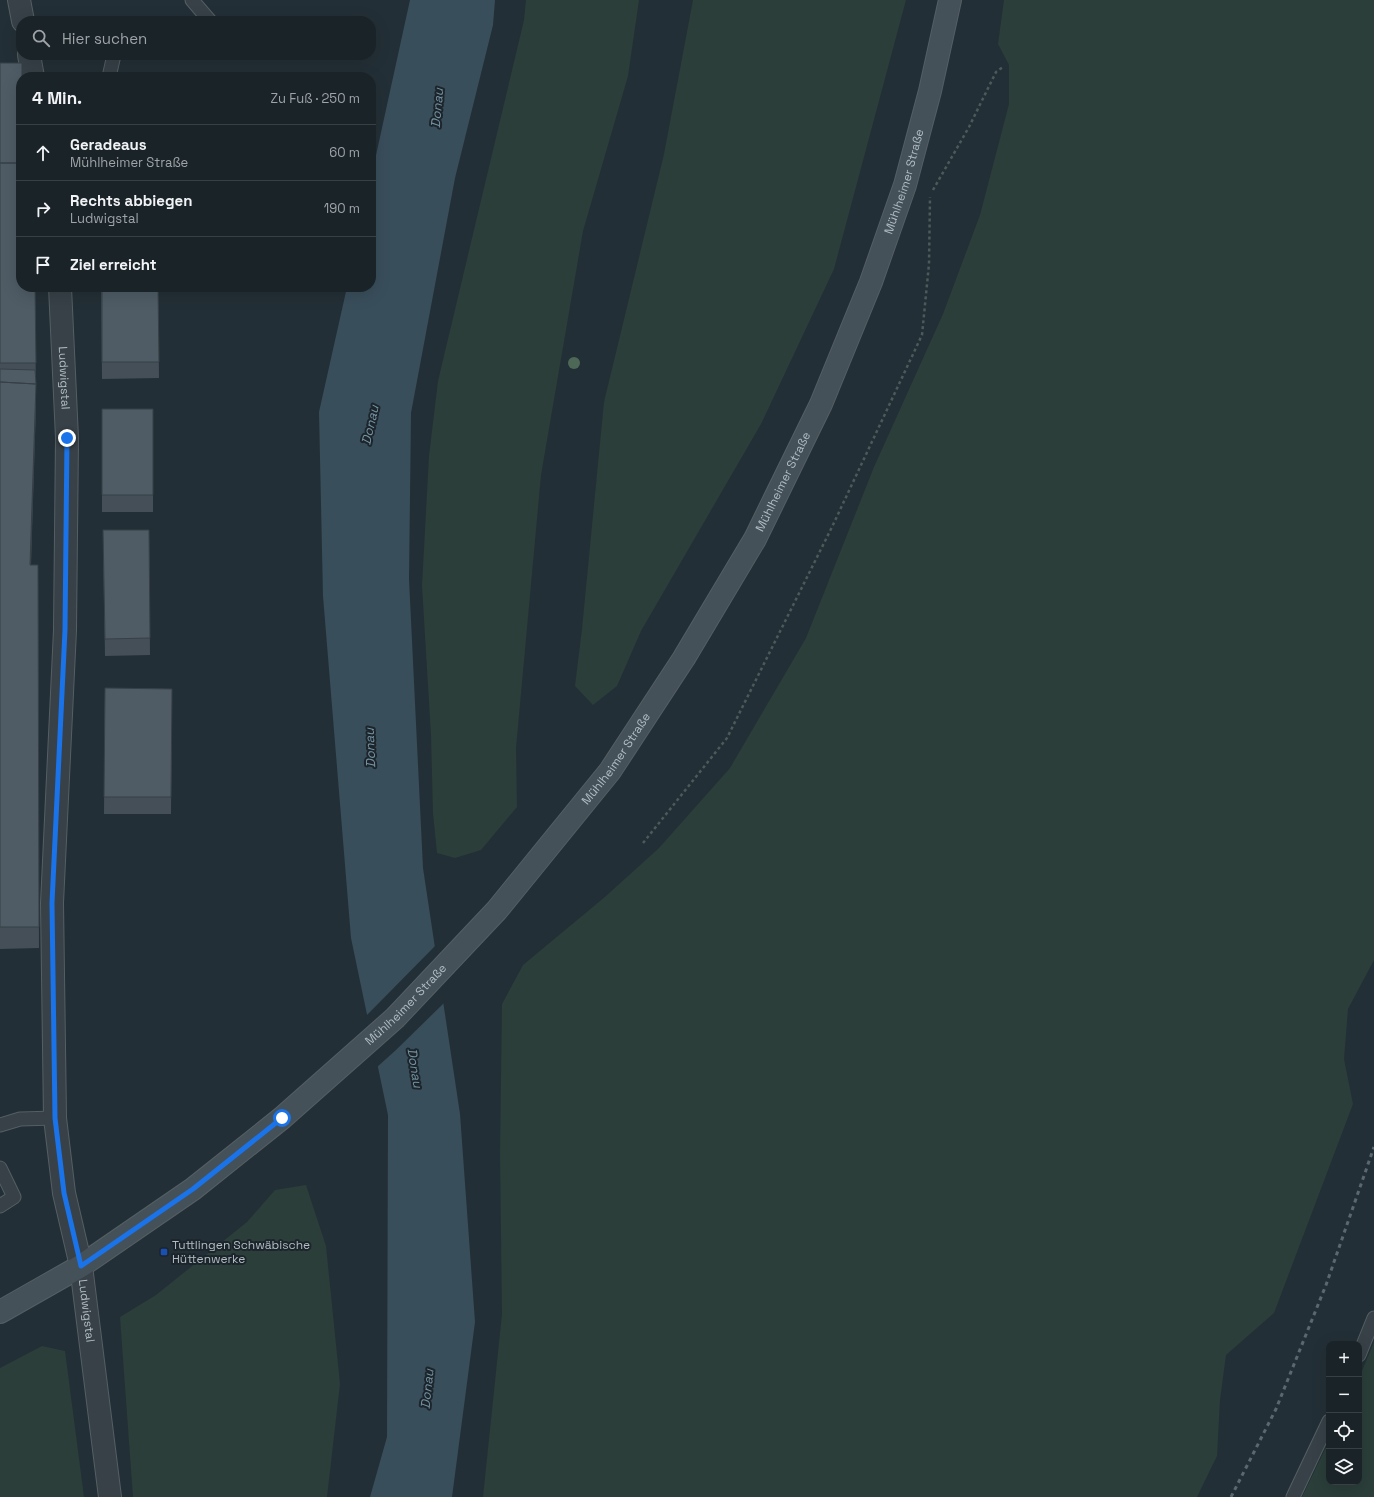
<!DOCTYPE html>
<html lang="de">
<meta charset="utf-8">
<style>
body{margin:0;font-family:"Space Grotesk",sans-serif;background:#232b30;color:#f1f3f6}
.controls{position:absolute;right:12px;bottom:12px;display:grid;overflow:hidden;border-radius:8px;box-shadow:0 4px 16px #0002}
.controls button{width:36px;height:36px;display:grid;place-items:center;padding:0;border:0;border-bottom:1px solid #384045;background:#1a2328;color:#f1f3f6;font:20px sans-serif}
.stop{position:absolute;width:12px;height:12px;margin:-9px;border:3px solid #1a73e8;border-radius:50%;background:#fff}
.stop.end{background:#1a73e8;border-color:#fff;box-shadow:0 1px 4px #0008}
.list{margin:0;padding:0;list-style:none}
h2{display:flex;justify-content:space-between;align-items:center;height:52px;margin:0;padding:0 16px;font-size:17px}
h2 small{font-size:13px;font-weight:400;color:#9fa4a8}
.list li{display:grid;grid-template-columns:26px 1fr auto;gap:12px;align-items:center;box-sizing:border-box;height:56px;padding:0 16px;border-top:1px solid #384045}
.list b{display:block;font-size:15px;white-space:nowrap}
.list p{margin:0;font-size:13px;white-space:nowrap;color:#9fa4a8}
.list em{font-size:13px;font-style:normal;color:#9fa4a8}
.icon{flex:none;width:22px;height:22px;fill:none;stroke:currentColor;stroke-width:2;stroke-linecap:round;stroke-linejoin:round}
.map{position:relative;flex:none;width:1374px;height:1497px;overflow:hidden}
.search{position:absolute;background:#1a2328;box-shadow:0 4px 16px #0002;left:16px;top:16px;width:360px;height:44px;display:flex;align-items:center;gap:10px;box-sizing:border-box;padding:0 14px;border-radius:16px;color:#9fa4a8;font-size:15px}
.panel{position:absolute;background:#1a2328;box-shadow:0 4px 16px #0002;left:16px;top:72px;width:360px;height:220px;border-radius:16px}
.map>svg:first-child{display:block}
.green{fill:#2b3e3a}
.water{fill:#394e5b}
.pier{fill:#232f36}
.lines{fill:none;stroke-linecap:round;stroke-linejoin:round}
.service-casing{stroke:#545f64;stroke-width:15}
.minor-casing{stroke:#545f64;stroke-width:24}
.secondary-casing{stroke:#545f64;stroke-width:24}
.path{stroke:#4a5b59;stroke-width:2.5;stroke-dasharray:3 3;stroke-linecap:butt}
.service{stroke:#374147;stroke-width:13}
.minor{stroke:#374147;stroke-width:22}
.secondary{stroke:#455159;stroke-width:22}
.rail{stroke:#5b686f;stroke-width:3;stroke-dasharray:4 4;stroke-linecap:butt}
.tree{fill:#4e6858}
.wall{fill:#444f57}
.shaded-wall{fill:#374047}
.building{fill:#4f5c65;stroke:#374047}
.route{stroke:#1a73e8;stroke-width:5}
.transit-dot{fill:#1a4fb4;stroke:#1c252b;stroke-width:1.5}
.labels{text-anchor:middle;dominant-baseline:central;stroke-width:4;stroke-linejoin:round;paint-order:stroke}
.street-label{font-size:12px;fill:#b1bcc3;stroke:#1c252b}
.poi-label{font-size:12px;fill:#b1bcc3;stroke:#1c252b;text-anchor:start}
.water-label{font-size:13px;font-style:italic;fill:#7593a3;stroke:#1c252b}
</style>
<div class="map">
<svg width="1374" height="1497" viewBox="0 0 1374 1497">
<rect width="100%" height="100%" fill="#232f36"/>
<path class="green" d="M526 0H639L628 76 583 231 541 475 516 748 517 807 481 850 455 858 437 853 433 813 431 735 422 586 429 456 438 381 524 20Z
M693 0H906L834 269 761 424 641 631 617 686 593 705 575 686 582 629 604 402 664 154Z
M1004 0H1374V960L1348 1009 1344 1059 1353 1104 1274 1313 1226 1355 1220 1400 1217 1456 1197 1497H483L502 1314 500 1155 502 1004 523 965 606 896 659 848 730 768 806 638 874 467 943 314 980 215 1009 104V65L998 44Z
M306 1185 326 1246 340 1384 327 1497H133L120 1317 156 1295 247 1222 275 1190Z
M1374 1342V1497H1302L1329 1441V1482H1359V1378Z
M42 1346 65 1351 84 1497H0V1368Z"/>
<path class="water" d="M410 0H495L493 25 455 178 411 413 409 579 423 868 460 1114 475 1322 452 1497H370L387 1437 388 1115 351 938 323 596 319 412 347 287H371V178Z"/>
<path class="pier" d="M436 945 445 1002 396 1050 376 1068 365 1017Z"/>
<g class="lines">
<defs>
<path id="service" d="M192 0 210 21
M109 77 114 55
M0 1125 20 1119 55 1118
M0 1168 14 1197 0 1206
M1359 1355 1374 1318
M1293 1497 1329 1421"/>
<g id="minor">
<path d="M19 0 23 21"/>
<path d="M29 55 33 77"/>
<path id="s1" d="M60 287 67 438 65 630 52 903 55 1118 64 1193 81 1266 110 1497"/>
</g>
<g id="secondary">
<path id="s2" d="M0 1312 81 1266 193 1189 282 1118 395 1018 497 910 610 771 684 658 755 539 821 404 871 282 905 185 930 91 950 0"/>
</g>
</defs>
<use href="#service" class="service-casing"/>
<use href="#minor" class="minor-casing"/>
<use href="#secondary" class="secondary-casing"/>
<path class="path" d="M933 190 969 127 996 72 1003 67
M643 843 727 738 832 527 922 335 929 264 930 197"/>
<use href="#service" class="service"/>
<use href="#minor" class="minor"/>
<use href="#secondary" class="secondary"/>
<path class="rail" d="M1231 1497 1276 1409 1326 1285 1374 1147"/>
</g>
<circle class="tree" cx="574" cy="363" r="6"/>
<path class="wall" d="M0 63 21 287H35L36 405 31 565H38L39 948 0 949Z
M101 287H158L159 378 102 379Z
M102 409H153V512H102Z
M149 530 150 655 105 656 103 547Z
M105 688 172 689 171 814H104Z"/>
<path class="shaded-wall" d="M36 384V405L30 587V565Z"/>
<path class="building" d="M0 63H22V77H21V163H0Z
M0 163H21V287H35L36 363H0Z
M102 287H158L159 362H102Z
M0 369 35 370 36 384 0 382Z
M0 382 36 384 30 565H38L39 927H0Z
M102 409H153V495H102Z
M103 530H149L150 638 105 639Z
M105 688 172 689 171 797H104Z"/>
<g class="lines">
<path class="route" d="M67 438 65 630 52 903 55 1118 64 1193 81 1266 193 1189 282 1118"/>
</g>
<rect class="transit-dot" x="160" y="1248" width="8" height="8" rx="2"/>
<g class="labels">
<g class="street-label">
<text stroke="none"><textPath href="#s2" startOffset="1483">Mühlheimer Straße</textPath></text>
<text stroke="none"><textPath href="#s1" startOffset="91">Ludwigstal</textPath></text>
<text stroke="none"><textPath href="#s2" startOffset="1159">Mühlheimer Straße</textPath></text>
<text stroke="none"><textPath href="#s2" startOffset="835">Mühlheimer Straße</textPath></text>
<text stroke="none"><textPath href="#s2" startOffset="511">Mühlheimer Straße</textPath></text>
<text stroke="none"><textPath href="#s1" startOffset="1027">Ludwigstal</textPath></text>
</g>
<g class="poi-label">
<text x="172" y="1245">Tuttlingen Schwäbische<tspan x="172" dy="14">Hüttenwerke</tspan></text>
</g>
<g class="water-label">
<text transform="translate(437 108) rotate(-85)">Donau</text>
<text transform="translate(370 425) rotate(-77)">Donau</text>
<text transform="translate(370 748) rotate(-92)">Donau</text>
<text transform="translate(415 1068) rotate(81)">Donau</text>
<text transform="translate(427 1389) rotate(-84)">Donau</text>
</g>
</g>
</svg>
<div class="controls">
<button>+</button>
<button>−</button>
<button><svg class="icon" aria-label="locate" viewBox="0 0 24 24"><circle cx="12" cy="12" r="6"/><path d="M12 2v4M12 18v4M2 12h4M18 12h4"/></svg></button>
<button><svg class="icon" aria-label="layers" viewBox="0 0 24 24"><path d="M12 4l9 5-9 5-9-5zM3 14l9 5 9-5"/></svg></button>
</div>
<div class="stop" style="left:282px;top:1118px"></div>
<div class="stop end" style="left:67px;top:438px"></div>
<div class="search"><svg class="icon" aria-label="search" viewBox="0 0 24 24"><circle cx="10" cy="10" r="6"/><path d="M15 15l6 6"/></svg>Hier suchen</div>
<section class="panel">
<h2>4 Min.<small>Zu Fuß · 250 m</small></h2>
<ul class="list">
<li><svg class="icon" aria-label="ahead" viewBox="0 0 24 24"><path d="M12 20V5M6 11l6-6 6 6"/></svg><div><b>Geradeaus</b><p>Mühlheimer Straße</p></div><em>60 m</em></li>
<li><svg class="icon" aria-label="right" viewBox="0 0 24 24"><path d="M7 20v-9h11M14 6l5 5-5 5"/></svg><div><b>Rechts abbiegen</b><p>Ludwigstal</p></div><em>190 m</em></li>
<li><svg class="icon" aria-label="arrive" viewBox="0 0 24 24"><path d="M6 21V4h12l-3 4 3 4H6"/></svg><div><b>Ziel erreicht</b></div></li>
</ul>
</section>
</div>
